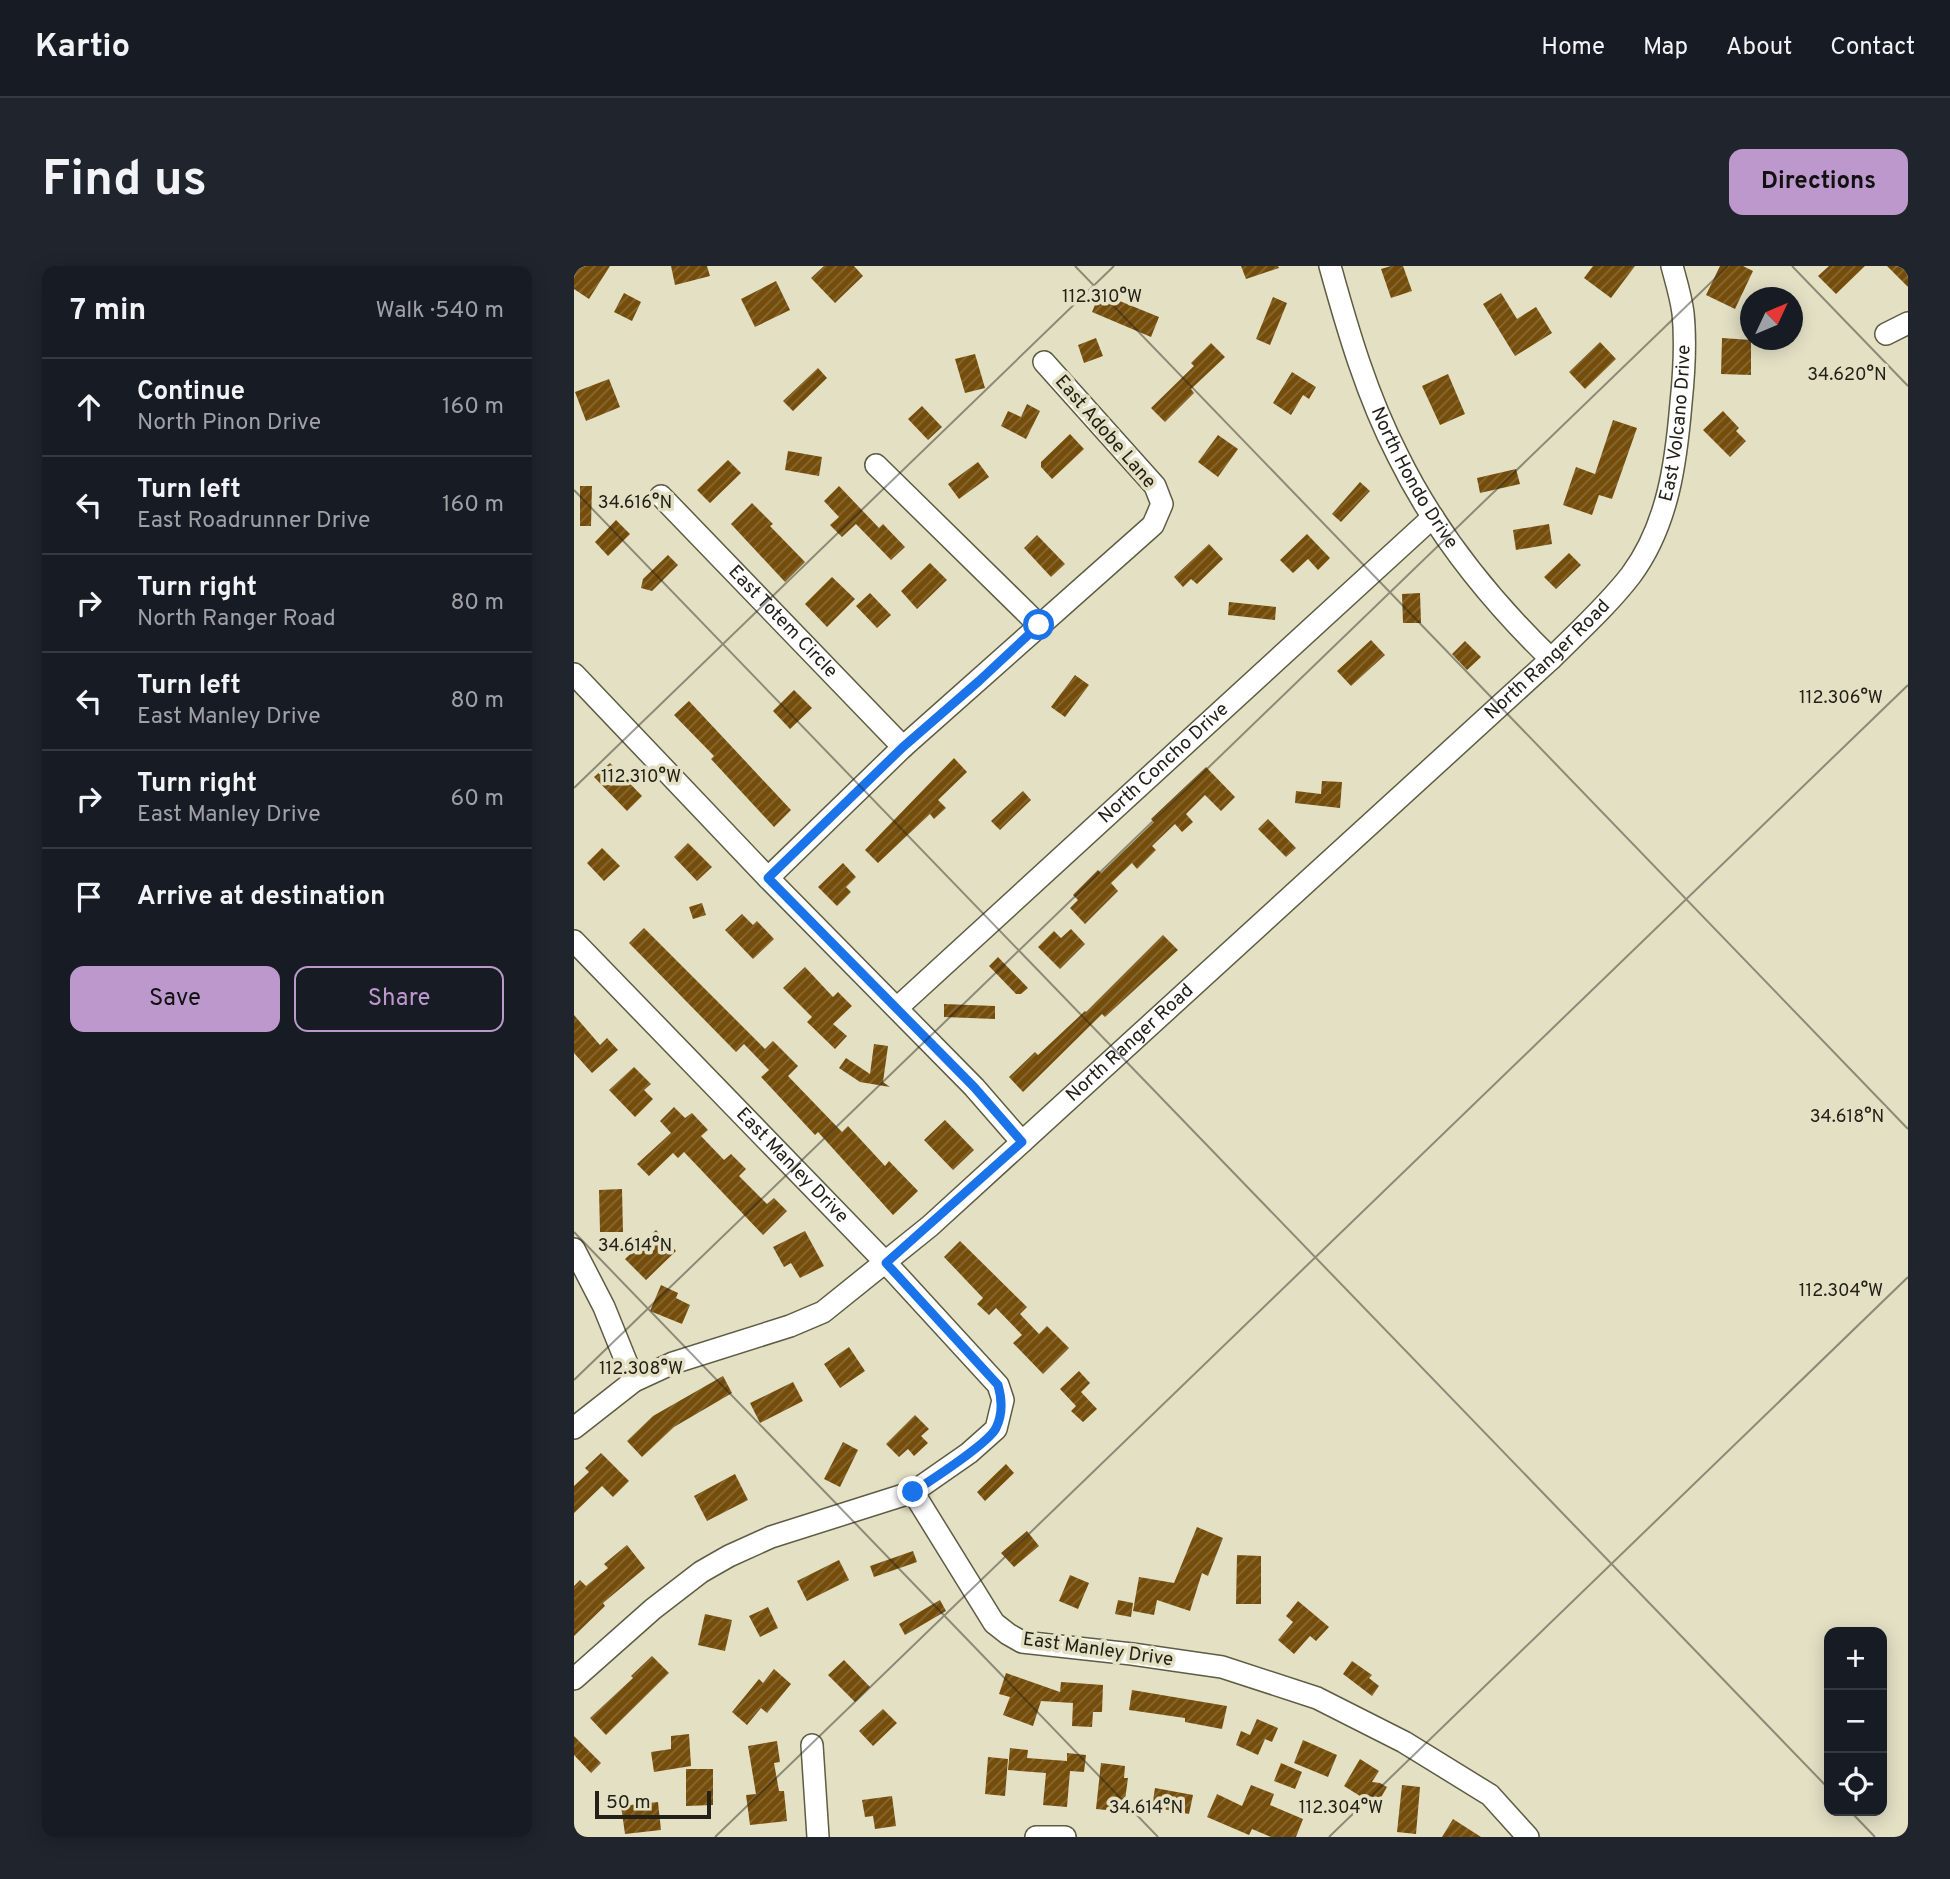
<!DOCTYPE html>
<meta charset="utf-8">
<style>
body{margin:0;font-family:Overpass,sans-serif;background:#20242c;color:#f1f3f6}
.controls{position:absolute;right:21px;bottom:21px;display:grid;overflow:hidden;border-radius:14px;box-shadow:0 4px 18px #0003}
.controls button{width:63px;height:63px;display:grid;place-items:center;padding:0;border:0;border-bottom:2px solid #363941;background:#171b24;color:#f1f3f6;font:35px sans-serif}
.compass{position:absolute;left:1166px;top:21px;width:63px;height:63px;border-radius:50%;background:#171b24;box-shadow:0 4px 18px #0003;rotate:46deg}
.scale{position:absolute;left:21px;bottom:18px;width:116px;box-sizing:border-box;padding-left:7px;border:4px solid #232117;border-top:0;font-size:19px;line-height:24px;white-space:nowrap;color:#232117;-webkit-text-stroke:5px #e3e0c4;paint-order:stroke}
.stop{position:absolute;width:21px;height:21px;margin:-16px;border:5px solid #1a73e8;border-radius:50%;background:#fff}
.stop.end{background:#1a73e8;border-color:#fff;box-shadow:0 2px 7px #0008}
.list{margin:0;padding:0;list-style:none}
h2{display:flex;justify-content:space-between;align-items:center;height:91px;margin:0;padding:0 28px;font-size:30px}
h2 small{font-size:23px;font-weight:400;color:#9ea1a6}
.list li{display:grid;grid-template-columns:46px 1fr auto;gap:21px;align-items:center;box-sizing:border-box;height:98px;padding:0 28px;border-top:2px solid #363941}
.list b{display:block;font-size:26px;white-space:nowrap}
.list p{margin:0;font-size:23px;white-space:nowrap;color:#9ea1a6}
.list em{font-size:23px;font-style:normal;color:#9ea1a6}
.actions{display:flex;gap:14px;padding:21px 28px}
.actions a{flex:1;padding:16px 0;border:2px solid #bc98cc;border-radius:14px;text-align:center;font-size:24px;color:#bc98cc}
.actions .main{background:#bc98cc;color:#111}
.icon{flex:none;width:38px;height:38px;fill:none;stroke:currentColor;stroke-width:2;stroke-linecap:round;stroke-linejoin:round}
.map{position:relative;flex:none;width:1334px;height:1571px;overflow:hidden;border-radius:14px}
header{display:flex;align-items:center;gap:42px;box-sizing:border-box;height:98px;padding:0 35px;background:#171b24;border-bottom:2px solid #363941}
header strong{font-size:33px}
nav{display:flex;gap:38px;margin-inline-start:auto;font-size:24px}
.intro{display:flex;align-items:center;justify-content:space-between;box-sizing:border-box;height:168px;padding:0 42px}
h1{margin:0;font-size:49px}
.button{padding:18px 32px;border-radius:14px;background:#bc98cc;color:#111;font-size:24px;font-weight:700}
main{display:flex;gap:42px;padding:0 42px}
aside{flex:1;background:#171b24;border-radius:14px;box-shadow:0 4px 18px #0003}
.map>svg:first-child{display:block}
.building{fill:url(#building-hatch)}
.lines{fill:none;stroke-linecap:round;stroke-linejoin:round}
.minor-casing{stroke:#5e5c43;stroke-width:24}
.minor{stroke:#fff;stroke-width:21}
.route{stroke:#1a73e8;stroke-width:9}
.ticks{fill:none;stroke:#232117;stroke-width:2;stroke-opacity:0.45}
.labels{text-anchor:middle;dominant-baseline:central;stroke-width:7;stroke-linejoin:round;paint-order:stroke}
.street-label{font-size:19px;fill:#232117;stroke:#e3e0c4}
.ticks-label{font-size:18px;text-anchor:middle;fill:#232117;stroke:#e3e0c4;stroke-width:7;stroke-linejoin:round;paint-order:stroke}
</style>
<header>
<strong>Kartio</strong>
<nav><a>Home</a><a>Map</a><a>About</a><a>Contact</a></nav>
</header>
<div class="intro"><h1>Find us</h1><a class="button">Directions</a></div>
<main>
<aside>
<h2>7 min<small>Walk · 540 m</small></h2>
<ul class="list">
<li><svg class="icon" aria-label="ahead" viewBox="0 0 24 24"><path d="M12 20V5M6 11l6-6 6 6"/></svg><div><b>Continue</b><p>North Pinon Drive</p></div><em>160 m</em></li>
<li><svg class="icon" aria-label="left" viewBox="0 0 24 24"><path d="M17 20v-9H6M10 6l-5 5 5 5"/></svg><div><b>Turn left</b><p>East Roadrunner Drive</p></div><em>160 m</em></li>
<li><svg class="icon" aria-label="right" viewBox="0 0 24 24"><path d="M7 20v-9h11M14 6l5 5-5 5"/></svg><div><b>Turn right</b><p>North Ranger Road</p></div><em>80 m</em></li>
<li><svg class="icon" aria-label="left" viewBox="0 0 24 24"><path d="M17 20v-9H6M10 6l-5 5 5 5"/></svg><div><b>Turn left</b><p>East Manley Drive</p></div><em>80 m</em></li>
<li><svg class="icon" aria-label="right" viewBox="0 0 24 24"><path d="M7 20v-9h11M14 6l5 5-5 5"/></svg><div><b>Turn right</b><p>East Manley Drive</p></div><em>60 m</em></li>
<li><svg class="icon" aria-label="arrive" viewBox="0 0 24 24"><path d="M6 21V4h12l-3 4 3 4H6"/></svg><div><b>Arrive at destination</b></div></li>
</ul>
<div class="actions"><a class="main">Save</a><a>Share</a></div>
</aside>
<div class="map">
<svg width="1334" height="1571" viewBox="0 0 1334 1571">
<defs>
<pattern id="building-hatch" width="6" height="6" patternUnits="userSpaceOnUse" patternTransform="scale(1.75)"><rect width="6" height="6" fill="#754d0b"/><path d="M-1 1l2-2M0 6l6-6M5 7l2-2" fill="none" stroke="#876936"/></pattern>
</defs>
<rect width="100%" height="100%" fill="#e3e0c4"/>
<path class="building" d="M0 0H36L15 33 0 23Z
M97 0H133L136 10 101 19Z
M250 0H280L289 10 261 37 237 12Z
M667 0H704L705 2 672 13Z
M817 0H829L838 25 817 32 807 3Z
M1019 0H1061L1037 32 1010 12Z
M1146 0H1169L1179 5 1161 43 1132 29Z
M1255 0H1291L1262 28 1244 10Z
M1313 0H1334V21Z
M202 15 216 44 181 61 167 33Z
M50 27 67 36 58 55 40 46Z
M526 27 585 51 577 71 518 46Z
M927 27 943 53 962 41 978 67 941 90 909 38Z
M699 31 713 37 696 79 682 73Z
M522 72 529 90 510 97 504 79Z
M1148 72 1177 74V109L1147 108Z
M1026 76 1042 93 1011 123 995 106Z
M637 77 651 91 617 123 620 127 591 156 577 142 620 100 617 97Z
M401 88 411 122 391 127 381 93Z
M244 102 253 112 219 145 209 135Z
M718 106 742 121 735 133 729 129 717 149 699 137Z
M874 108 891 148 866 159 848 120Z
M35 113 46 141 12 155 1 126Z
M453 138 466 145 452 173 427 160 434 145 447 151Z
M348 140 368 161 354 174 334 153Z
M1149 145 1165 162 1162 165 1172 175 1156 191 1129 164Z
M1039 154 1063 162 1038 233 1025 229 1018 249 989 239 1002 201 1021 208Z
M496 168 510 183 478 213 467 201V196Z
M644 169 664 183 644 211 624 196Z
M214 185 248 191 245 210 211 204Z
M154 194 167 207 136 237 123 224Z
M404 196 415 211 385 233 374 218Z
M942 203 946 218 906 227 903 212Z
M786 216 796 225 767 256 758 248Z
M6 220H18L17 260H6Z
M265 220 305 262 309 258 331 281 317 294 282 258 268 271 256 259 265 251 250 235Z
M178 237 199 258 196 260 231 296 211 316 157 258Z
M42 254 56 268 34 290 21 276Z
M975 258 978 278 942 284 939 264Z
M733 268 756 292 744 304 734 293 719 307 706 294Z
M463 269 491 298 477 311 450 282Z
M635 278 649 293 623 318 617 313 609 321 600 311Z
M995 287 1007 299 982 323 970 311Z
M94 289 104 299 78 325 67 322 69 313Z
M356 297 373 314 343 343 327 325Z
M258 311 281 333 253 361 231 338Z
M296 327 317 349 303 362 282 340Z
M846 327 847 357H829L828 328Z
M655 336 702 341 701 354 654 349Z
M797 374 811 389 777 420 763 405Z
M891 375 907 391 893 404 878 388Z
M501 409 515 419 491 451 477 441Z
M220 424 238 442 216 463 199 445Z
M115 435 217 544 200 561 137 493 140 490 100 449Z
M380 492 393 506 364 534 372 542 360 553 356 548 304 597 291 584Z
M36 497 68 530 53 545 20 511Z
M632 501 661 531 647 545 631 529 612 548 619 556 608 566 601 558 578 580 582 584 563 603 558 597 537 617 544 625 511 658 496 642 504 634 499 629 524 604 527 607 580 556 577 553Z
M748 515 768 516 766 542 721 537 722 525 747 528Z
M449 525 457 534 426 564 417 555Z
M694 553 722 582 712 591 684 563Z
M114 577 138 601 123 615 100 591Z
M28 582 46 600 30 615 13 597Z
M269 597 282 611 272 621 277 626 263 640 244 621Z
M128 637 132 649 119 653 115 641Z
M168 648 179 659 183 655 200 673 179 693 151 664Z
M70 662 191 783 199 775 224 800 214 810 268 866 274 860 311 900 315 895 344 925 319 949 244 866 241 869 187 811 195 804 170 778 162 786 55 677Z
M497 663 511 678 486 703 464 681 480 665 487 672Z
M589 669 604 684 531 751 528 748 449 826 435 811 461 786 464 789 511 745 512 746Z
M424 691 454 722 447 728H442L415 700Z
M231 701 259 731 264 726 278 740 259 758 273 770 261 783 233 756 238 751 209 722Z
M370 738 421 740V753L370 751Z
M0 749 26 779 33 772 44 784 18 807 0 787Z
M300 778 314 780 309 816 316 821 286 816 265 802 272 792 296 808Z
M60 801 77 818 70 824 79 833 61 851 35 824Z
M100 841 111 852 118 847 134 864 127 870 150 894 157 888 172 903 165 910 193 938 200 932 213 945 189 969 110 886 104 892 99 887 75 910 63 898 97 867 86 855Z
M371 854 400 884 379 904 350 874Z
M48 923 49 966H26L25 924Z
M82 964 102 985 72 1014 51 993Z
M231 965 250 1000 226 1012 217 997 210 1001 199 981Z
M386 975 453 1041 446 1048 465 1068 473 1060 495 1082 469 1108 439 1077 448 1069 422 1042 415 1049 403 1038 409 1032 370 991Z
M87 1019 104 1027 102 1032 116 1039 108 1058 76 1045Z
M275 1081 291 1105 266 1122 250 1098Z
M505 1105 516 1117 507 1126 523 1143 509 1156 497 1145 502 1140 486 1123Z
M149 1110 158 1127 100 1161 68 1191 53 1175 79 1150Z
M219 1116 229 1135 186 1157 176 1137Z
M341 1149 355 1163 347 1170 354 1177 340 1190 334 1183 325 1191 312 1178Z
M269 1176 284 1184 266 1221 250 1213Z
M27 1187 55 1215 39 1231 28 1220 0 1247V1220L15 1206 11 1202Z
M432 1198 440 1207 411 1235 403 1226Z
M161 1208 174 1234 133 1255 120 1230Z
M623 1261 649 1272 634 1310 628 1307 616 1345 583 1334 580 1349 559 1345 565 1311 600 1317Z
M453 1265 465 1280 440 1301 427 1287Z
M53 1279 71 1302 29 1337 31 1340 0 1370V1320L6 1314 12 1320 34 1302 30 1298Z
M339 1285 343 1296 300 1311 296 1300Z
M663 1289 687 1290V1338H662Z
M265 1294 275 1314 233 1335 223 1315Z
M496 1309 515 1317 504 1343 485 1335Z
M366 1334 372 1345 331 1369 325 1358Z
M544 1334 559 1337 557 1351 541 1348Z
M724 1335 755 1361 742 1375 736 1370 720 1388 704 1374 719 1356 712 1350Z
M194 1341 204 1362 186 1371 175 1350Z
M131 1348 158 1354 151 1385 124 1379Z
M78 1390 95 1407 32 1469 16 1452 59 1412 57 1410Z
M270 1394 296 1421 281 1436 254 1409Z
M778 1395 798 1409 795 1412 805 1420 798 1430 769 1408Z
M200 1403 217 1418 193 1447 187 1442 173 1459 158 1446 185 1413 189 1417Z
M432 1407 486 1426 487 1416 529 1419 528 1446H519L518 1461 498 1460 499 1437 467 1435 459 1460 429 1449 436 1431 425 1428Z
M558 1424 653 1440 648 1463 611 1456V1452L555 1444Z
M309 1443 323 1457 299 1480 285 1465Z
M683 1453 704 1462 698 1476 691 1473 684 1489 662 1479 667 1465 676 1469Z
M115 1468 117 1500 80 1506 77 1486 97 1483V1470Z
M0 1470 27 1497 17 1507 0 1489Z
M729 1474 763 1489 754 1511 720 1497Z
M203 1475 206 1496 200 1497 205 1525H210L213 1555 176 1559 172 1529 182 1528 174 1480Z
M436 1482 454 1484 453 1492 493 1495V1487L512 1489 510 1506 496 1505 493 1541 469 1539 472 1507 434 1504Z
M414 1491 434 1493 431 1530 411 1528Z
M786 1493 805 1505 798 1516 806 1517 813 1521 802 1540 770 1520Z
M527 1497 551 1500 550 1512H554L551 1534 545 1533 543 1545 522 1543Z
M707 1497 728 1506 721 1523 700 1515Z
M112 1503H139V1539L112 1540Z
M677 1519 700 1528 696 1539 729 1553 722 1571H697L678 1563 675 1569 633 1551 643 1528 668 1540Z
M828 1519 846 1521 842 1568 823 1566Z
M581 1522 619 1529 615 1548 578 1541Z
M318 1530 322 1560 301 1563 299 1550 291 1551 288 1534Z
M84 1536 87 1564 51 1568 47 1540Z
M879 1553 907 1571H868Z"/>
<g class="lines">
<defs>
<g id="minor">
<path id="s1" d="M756 0C774 65 793 130 824 190 861 265 917 335 977 393"/>
<path d="M1312 68 1334 57"/>
<path d="M302 199 465 359"/>
<path id="s2" d="M87 230 329 481"/>
<path d="M0 408 194 612 400 821 448 876"/>
<path d="M194 612 329 481 579 259 588 238 581 220 470 96"/>
<path id="s3" d="M0 675 312 997 424 1119 429 1134 422 1163 395 1187 339 1226 197 1271 155 1290 127 1306 79 1343 0 1413"/>
<path id="s4" d="M323 742 859 251"/>
<path d="M0 983 30 1041 60 1115"/>
<path id="s5" d="M0 1162 60 1115 99 1097 216 1060 249 1046 356 960 977 393C1004 366 1034 339 1057 309 1094 259 1102 197 1107 137 1110 108 1112 76 1109 47 1107 31 1102 15 1098 0"/>
<path d="M339 1226 420 1357 434 1368 448 1376 558 1388 648 1401 743 1432 830 1476 916 1529 954 1571"/>
<path d="M238 1479 244 1571"/>
<path d="M462 1571H491"/>
</g>
</defs>
<use href="#minor" class="minor-casing"/>
<use href="#minor" class="minor"/>
</g>
<g class="lines">
<path class="route" d="M339 1226C356 1215 415 1177 422 1162 429 1148 428 1133 424 1119L312 997 448 876 400 821 194 612 329 481 405 415 465 359"/>
</g>
<path class="ticks" d="M501 0 1334 863M1218 0 1334 120M0 224 1255 1523M0 522 540 0M0 966 584 1571M0 1114 1154 0M1276 1545 1301 1571M141 1571 1334 419M755 1571 1334 1011"/>
<g class="labels">
<g class="street-label">
<text stroke="none"><textPath href="#s5" startOffset="1533">East Volcano Drive</textPath></text>
<text transform="translate(531 166) rotate(49)">East Adobe Lane</text>
<text stroke="none"><textPath href="#s1" startOffset="229">North Hondo Drive</textPath></text>
<text stroke="none"><textPath href="#s2" startOffset="175">East Totem Circle</textPath></text>
<text stroke="none"><textPath href="#s5" startOffset="1253">North Ranger Road</textPath></text>
<text stroke="none"><textPath href="#s4" startOffset="362">North Concho Drive</textPath></text>
<text stroke="none"><textPath href="#s5" startOffset="686">North Ranger Road</textPath></text>
<text stroke="none"><textPath href="#s3" startOffset="313">East Manley Drive</textPath></text>
<text transform="translate(524 1384) rotate(8)">East Manley Drive</text>
</g>
</g>
<g class="ticks-label">
<text x="528" y="36">112.310°W</text>
<text x="1273" y="114">34.620°N</text>
<text x="61" y="242">34.616°N</text>
<text x="1267" y="437">112.306°W</text>
<text x="67" y="516">112.310°W</text>
<text x="1273" y="856">34.618°N</text>
<text x="61" y="985">34.614°N</text>
<text x="1267" y="1030">112.304°W</text>
<text x="67" y="1108">112.308°W</text>
<text x="572" y="1547">34.614°N</text>
<text x="767" y="1547">112.304°W</text>
</g>
</svg>
<div class="controls">
<button>+</button>
<button>−</button>
<button><svg class="icon" aria-label="locate" viewBox="0 0 24 24"><circle cx="12" cy="12" r="6"/><path d="M12 2v4M12 18v4M2 12h4M18 12h4"/></svg></button>
</div>
<svg class="compass" viewBox="-18 -18 36 36"><path d="M0-13l5 13h-10z" fill="#e53935"/><path d="M0 13l5-13h-10z" fill="#9ea1a6"/></svg>
<div class="scale">50 m</div>
<div class="stop" style="left:465px;top:359px"></div>
<div class="stop end" style="left:339px;top:1226px"></div>
</div>
</main>
